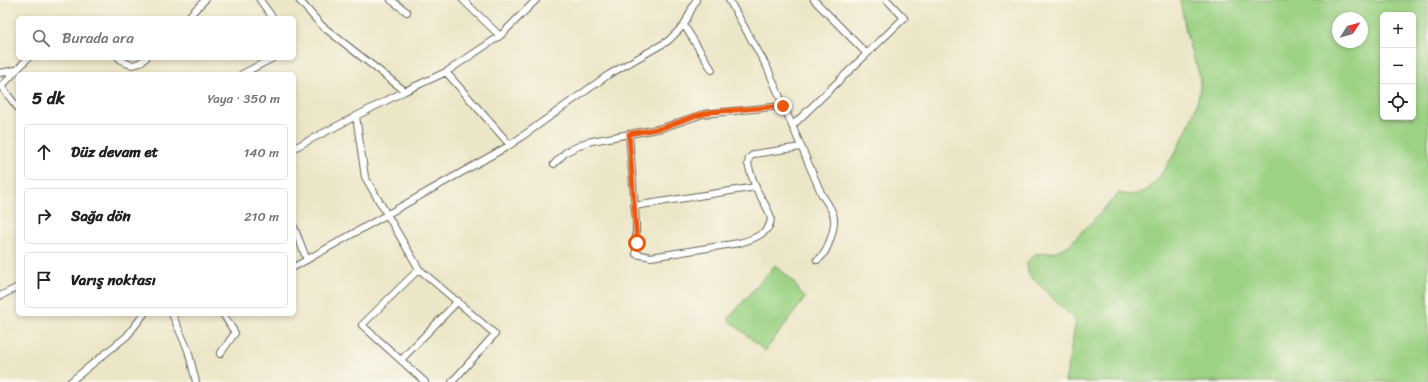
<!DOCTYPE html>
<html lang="tr">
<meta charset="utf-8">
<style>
body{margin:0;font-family:Sriracha,sans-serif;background:#f2f2f2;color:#202124}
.controls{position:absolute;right:12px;top:12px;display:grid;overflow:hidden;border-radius:6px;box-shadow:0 2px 6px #0003}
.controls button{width:36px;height:36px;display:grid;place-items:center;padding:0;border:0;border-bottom:1px solid #e0e0e0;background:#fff;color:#202124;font:20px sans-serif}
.compass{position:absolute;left:1332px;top:12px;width:36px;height:36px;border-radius:50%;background:#fff;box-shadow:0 2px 6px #0003;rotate:54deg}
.stop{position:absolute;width:12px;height:12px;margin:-9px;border:3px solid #ea580c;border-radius:50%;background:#fff}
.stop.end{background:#ea580c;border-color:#fff;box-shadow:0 1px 4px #0008}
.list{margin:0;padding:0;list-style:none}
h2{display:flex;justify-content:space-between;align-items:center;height:52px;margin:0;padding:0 16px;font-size:17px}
h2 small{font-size:13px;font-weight:400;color:#757577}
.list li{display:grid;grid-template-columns:26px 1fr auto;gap:12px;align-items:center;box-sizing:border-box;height:56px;margin:0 8px 8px;padding:0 8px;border:1px solid #e0e0e0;border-radius:6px}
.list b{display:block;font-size:15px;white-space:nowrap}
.list em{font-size:13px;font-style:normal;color:#757577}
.icon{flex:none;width:22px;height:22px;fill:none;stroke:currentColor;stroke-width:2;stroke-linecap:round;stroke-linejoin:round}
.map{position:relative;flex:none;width:1428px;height:382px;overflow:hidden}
.search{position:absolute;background:#fff;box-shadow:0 2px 6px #0003;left:16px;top:16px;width:280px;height:44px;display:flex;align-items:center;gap:10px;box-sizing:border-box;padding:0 14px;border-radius:6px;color:#757577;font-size:15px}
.panel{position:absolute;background:#fff;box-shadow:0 2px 6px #0003;left:16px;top:72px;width:280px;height:244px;border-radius:6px}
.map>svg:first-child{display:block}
.green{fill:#9cd284;stroke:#5c7750;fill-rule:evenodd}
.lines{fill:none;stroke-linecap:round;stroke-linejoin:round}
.minor-casing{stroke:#656358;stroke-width:8}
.minor{stroke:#fff;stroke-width:6}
.route{stroke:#ea580c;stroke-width:5}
</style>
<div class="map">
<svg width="1428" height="382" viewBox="0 0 1428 382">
<rect width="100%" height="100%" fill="#fbf7ec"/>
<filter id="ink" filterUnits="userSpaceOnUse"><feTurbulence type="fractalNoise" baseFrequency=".025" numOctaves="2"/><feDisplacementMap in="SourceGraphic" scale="8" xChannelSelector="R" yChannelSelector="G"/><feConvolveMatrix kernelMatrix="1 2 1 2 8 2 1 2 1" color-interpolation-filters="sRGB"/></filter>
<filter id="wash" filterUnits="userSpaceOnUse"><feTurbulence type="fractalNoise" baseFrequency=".012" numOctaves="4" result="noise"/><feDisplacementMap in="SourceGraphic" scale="16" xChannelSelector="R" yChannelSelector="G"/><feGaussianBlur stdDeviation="0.9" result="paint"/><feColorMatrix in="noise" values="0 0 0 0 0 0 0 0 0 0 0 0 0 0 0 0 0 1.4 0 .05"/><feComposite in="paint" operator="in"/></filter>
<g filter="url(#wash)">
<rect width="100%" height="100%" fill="#ece6c8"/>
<path class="green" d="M1180 0H1428V382H1065L1076 321 1028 274 1027 262 1035 254 1054 252 1069 245 1119 193C1129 196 1140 195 1148 189 1168 173 1203 106 1200 80 1199 71 1194 60 1191 51 1186 34 1183 17 1180 0ZM1383 15H1413V117H1383ZM1338 18H1362V42H1338Z
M775 265 790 278 805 298 765 351 728 319Z"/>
</g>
<g filter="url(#ink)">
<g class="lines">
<defs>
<path id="minor" d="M260 0 273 18
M299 0 321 25 405 91
M391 0 407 12
M463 0 500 36
M729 0 767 67 822 195C826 201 831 208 833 214 837 225 827 256 817 260
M814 0 867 54
M187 18 205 0
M684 25 712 70
M119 58C129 67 136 67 146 58
M446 72 510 145
M0 73 15 70
M242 74 273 58
M0 85 18 108
M1 87 28 58
M356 116 365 177 419 269 495 334 452 382
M792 126 904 18 887 0
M629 134 636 222V254L651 257 739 243C751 240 775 232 770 215 767 206 760 197 756 188 753 180 750 172 748 164L749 158 754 154 801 147
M294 148 405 91 446 72 500 36 536 0
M554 164 566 152 587 142 662 128 703 114 783 106
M634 206 756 187
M294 227 307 260
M294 267 510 145 608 75 668 41 684 25 696 0
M419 269 362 325 425 382
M0 296 18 287
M172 314 188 350 196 382
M220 354 235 333 223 314
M401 360 458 301
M70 382 127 336 144 314"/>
</defs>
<use href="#minor" class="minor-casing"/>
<use href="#minor" class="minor"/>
</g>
</g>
<g class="lines" filter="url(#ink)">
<path class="route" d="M637 243 629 134 662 128 695 116 712 112 783 106"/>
</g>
</svg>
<div class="controls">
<button>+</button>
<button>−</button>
<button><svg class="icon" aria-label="locate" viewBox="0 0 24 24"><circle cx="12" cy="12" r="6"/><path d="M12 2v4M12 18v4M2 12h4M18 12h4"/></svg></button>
</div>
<svg class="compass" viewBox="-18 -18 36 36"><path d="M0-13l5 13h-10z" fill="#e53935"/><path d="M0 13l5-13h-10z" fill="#757577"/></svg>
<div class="stop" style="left:637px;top:243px"></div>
<div class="stop end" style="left:783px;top:106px"></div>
<div class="search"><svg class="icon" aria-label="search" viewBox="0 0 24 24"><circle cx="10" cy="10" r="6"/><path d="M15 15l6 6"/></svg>Burada ara</div>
<section class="panel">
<h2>5 dk<small>Yaya · 350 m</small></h2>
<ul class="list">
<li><svg class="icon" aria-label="ahead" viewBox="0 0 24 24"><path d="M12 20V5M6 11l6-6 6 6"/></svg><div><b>Düz devam et</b></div><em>140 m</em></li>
<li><svg class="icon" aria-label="right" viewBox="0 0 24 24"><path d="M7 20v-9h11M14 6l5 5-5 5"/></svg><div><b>Sağa dön</b></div><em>210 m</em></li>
<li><svg class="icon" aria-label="arrive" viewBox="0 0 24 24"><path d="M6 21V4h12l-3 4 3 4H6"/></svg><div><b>Varış noktası</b></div></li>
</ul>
</section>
</div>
